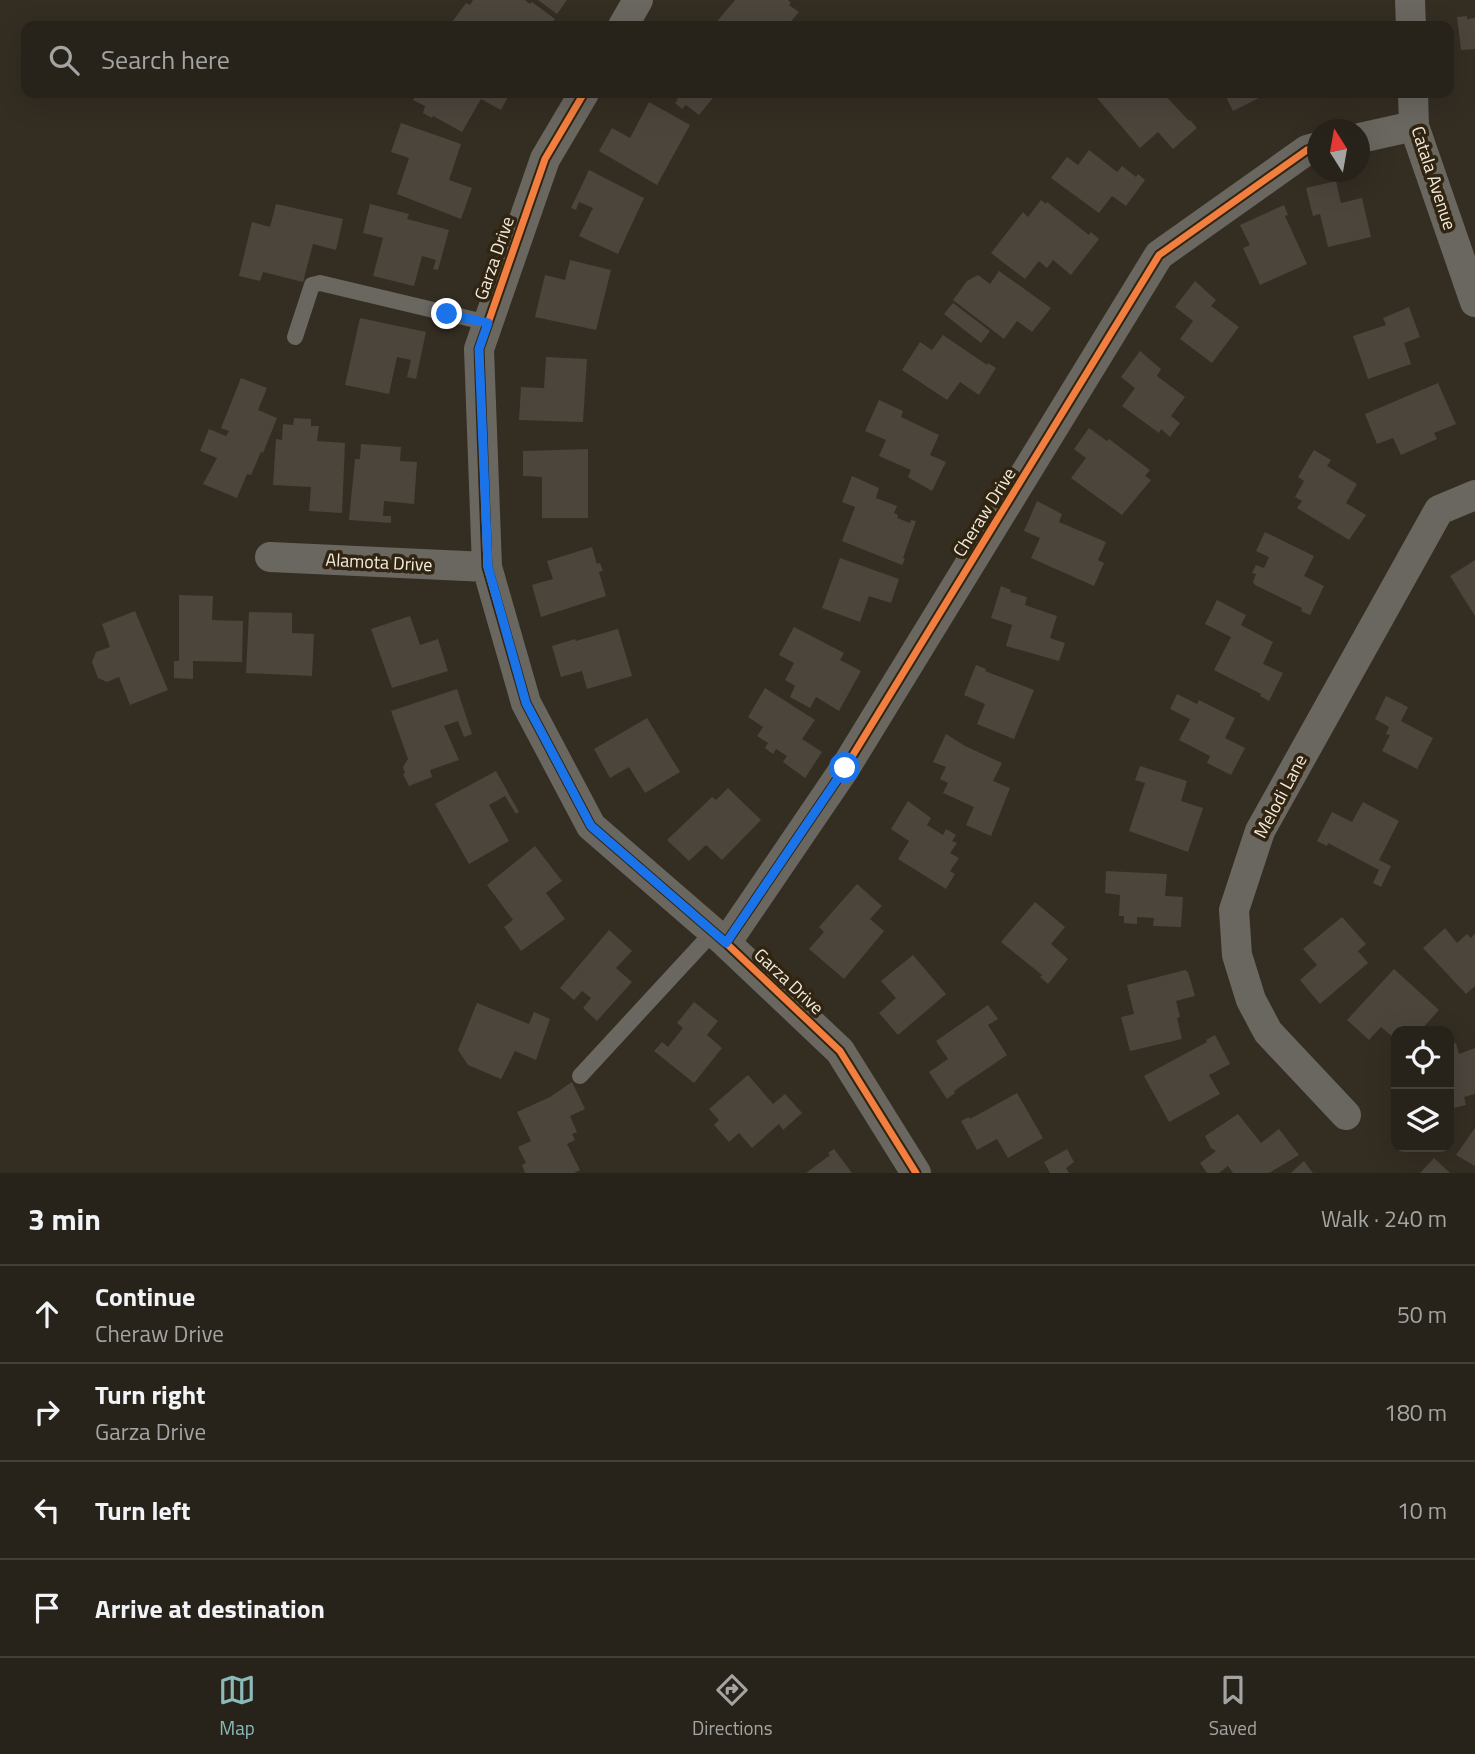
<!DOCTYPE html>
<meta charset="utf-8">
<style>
body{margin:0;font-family:"Titillium Web",sans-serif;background:#2f2a23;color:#f1f3f6}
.controls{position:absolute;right:21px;bottom:21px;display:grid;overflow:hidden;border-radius:14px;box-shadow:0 7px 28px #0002}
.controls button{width:63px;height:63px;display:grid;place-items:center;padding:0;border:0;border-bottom:2px solid #433f39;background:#27221a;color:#f1f3f6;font:35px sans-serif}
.compass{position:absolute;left:1307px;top:119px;width:63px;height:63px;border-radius:50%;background:#27221a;box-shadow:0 7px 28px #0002;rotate:349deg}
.stop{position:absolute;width:21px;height:21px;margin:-16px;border:5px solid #1a73e8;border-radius:50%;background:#fff}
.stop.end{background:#1a73e8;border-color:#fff;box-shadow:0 2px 7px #0008}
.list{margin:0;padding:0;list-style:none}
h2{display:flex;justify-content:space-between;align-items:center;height:91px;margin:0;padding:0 28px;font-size:30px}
h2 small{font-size:23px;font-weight:400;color:#a4a4a2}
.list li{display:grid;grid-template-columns:46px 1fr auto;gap:21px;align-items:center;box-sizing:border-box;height:98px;padding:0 28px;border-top:2px solid #433f39}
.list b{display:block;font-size:26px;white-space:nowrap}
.list p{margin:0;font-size:23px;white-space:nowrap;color:#a4a4a2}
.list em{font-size:23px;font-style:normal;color:#a4a4a2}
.icon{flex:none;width:38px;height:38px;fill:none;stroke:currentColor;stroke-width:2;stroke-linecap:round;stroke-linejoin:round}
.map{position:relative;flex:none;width:1475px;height:1173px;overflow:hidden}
.search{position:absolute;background:#27221a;box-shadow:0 7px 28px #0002;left:21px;right:21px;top:21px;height:77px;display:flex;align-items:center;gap:18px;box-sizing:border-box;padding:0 24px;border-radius:14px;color:#a4a4a2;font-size:26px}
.sheet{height:483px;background:#27221a}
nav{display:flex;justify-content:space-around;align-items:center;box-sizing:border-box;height:98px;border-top:2px solid #433f39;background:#27221a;font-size:19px;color:#a4a4a2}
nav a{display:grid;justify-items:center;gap:4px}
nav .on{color:#8bbbb9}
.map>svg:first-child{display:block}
.building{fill:#4b453c}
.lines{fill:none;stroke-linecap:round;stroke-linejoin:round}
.service{stroke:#6a6761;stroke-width:16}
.minor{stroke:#6a6761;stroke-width:30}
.cycleway-casing{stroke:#312511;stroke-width:11}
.cycleway{stroke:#f27e40;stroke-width:7}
.route{stroke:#1a73e8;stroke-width:9}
.labels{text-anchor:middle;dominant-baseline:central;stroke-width:7;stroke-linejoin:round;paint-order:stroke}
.street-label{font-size:18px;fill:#f4ece0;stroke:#312511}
</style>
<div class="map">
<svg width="1475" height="1173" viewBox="0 0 1475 1173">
<rect width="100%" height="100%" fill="#342d22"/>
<path class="building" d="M473 0H525L530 4 532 2 555 19 550 26H457L452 22 466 3 470 5Z
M538 0H567L557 14Z
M735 0H788L791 3 789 5 799 12 787 26H781L775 22 772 26H713Z
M1467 16V19L1475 18V49L1461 50 1457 17Z
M1325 21V26H1288V24Z
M417 93H510L501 110 481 99 462 132 433 116 432 118 423 113 425 106 413 100Z
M670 93H717L699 115 686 105 682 109 675 103 678 99Z
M1103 93H1163L1189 121 1190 120 1197 128 1173 149 1158 132 1140 148 1097 98Z
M1224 93H1260L1261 97 1233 111Z
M649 102 690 125 657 185 599 151 612 128 630 138Z
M401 123 461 144 449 180 472 188 461 219 397 194 409 158 391 152Z
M1089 150 1117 172 1122 166 1136 177 1138 174 1145 180 1126 206 1112 196 1099 213 1051 178 1067 157 1078 165Z
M589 170 644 198 618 254 579 236 593 208 579 202 576 210 571 208Z
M1336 181 1341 203 1362 198 1371 237 1328 247 1320 214 1313 216 1306 188Z
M1041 200 1046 204 1047 202 1089 235 1091 232 1099 239 1071 275 1053 260 1047 268 1039 261 1025 279 991 253 1023 212 1028 217Z
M276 204 343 219 336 250 313 244 303 282 263 272 260 281 239 276 252 222 270 227Z
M370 204 409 214 407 219 449 230 438 270 433 269 436 260 422 256 414 286 373 276 383 238 363 233Z
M1284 205 1288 215 1285 216 1307 264 1260 285 1243 248 1250 245 1240 225Z
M570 260 611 270 596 330 535 317 545 275 565 280Z
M999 271 1051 308 1032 332 1017 321 1004 339 953 300 967 281 978 275 990 284Z
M1195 281 1216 300 1211 306 1239 327 1212 363 1180 339 1193 321 1175 307Z
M953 303 990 331 981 343 944 314Z
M1409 307 1420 337 1404 343 1411 364 1368 379 1353 336 1386 325 1383 318Z
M360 318 426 332 416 379 407 377 411 360 397 357 389 394 345 385Z
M943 335 987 365 988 363 996 368 979 395 960 382 947 400 902 370 920 342 932 350Z
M1140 351 1161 369 1157 376 1185 397 1171 416 1180 423 1170 437 1161 429 1159 433 1122 406 1135 388 1121 377Z
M546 357 587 359 583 422 519 420 521 387 544 388Z
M241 378 267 388 258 410 277 418 263 453 261 452 251 475 247 474 237 498 203 484 217 458 200 451 209 429 226 436 229 431 221 428Z
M1438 383 1456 424 1434 433 1437 439 1401 455 1393 438 1377 444 1365 414Z
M879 400 903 411 901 417 939 435 930 455 946 462 932 491 908 477 911 470 879 456 886 440 865 431Z
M294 418 311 419V426H319L317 441 345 443 342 513 309 511 311 487 273 485 276 439 282 440 283 424 293 425Z
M1089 428 1107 441 1109 439 1150 470 1145 476 1151 480 1122 515 1071 478 1086 458 1074 449Z
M361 444 401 447 400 461 417 462 414 504 384 501 383 516H391V523L349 520 355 459H360Z
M588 449V518H542V477L523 476V451Z
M1314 450 1331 460 1327 466 1357 484 1346 503 1366 515 1349 540 1297 508 1302 501 1295 497 1304 481 1298 477Z
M852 476 879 488 876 498 897 506 894 513 898 515 897 518 910 523 911 520 916 521 903 558 905 559 902 565 842 541 855 507 842 502Z
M1037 501 1062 514 1059 522 1106 542 1098 560 1104 563 1094 586 1031 558 1040 538 1024 531Z
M1265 532 1314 556 1304 576 1324 586 1310 615 1301 611 1302 608 1255 585 1253 582 1256 574 1252 573 1256 565 1264 568 1269 557 1256 551Z
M592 547 597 564 600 563 603 571 599 572 606 596 541 617 532 585 553 579 547 561Z
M840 558 899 579 891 603 869 596 860 622 822 608Z
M1475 560V616L1450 576Z
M1001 586 1011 590 1010 592 1027 597 1025 605 1057 616 1050 638 1065 643 1059 661 1006 646 1012 625 991 618Z
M179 595 213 596 212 620 243 621 242 662 193 661V679L174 678V661H179Z
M1217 600 1246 615 1241 625 1273 642 1263 664 1283 673 1269 701 1260 696 1261 694 1214 670 1231 637 1205 624Z
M135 611 168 690 130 705 119 677 107 682 98 678 92 662 96 652 110 647 102 624Z
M249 612 292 613V633L314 634 312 676 246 673Z
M410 616 420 645 438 639 448 671 392 688 371 629Z
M794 627 844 653 840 660 861 671 839 711 816 697 810 708 790 697 795 686 785 680 794 663 779 655Z
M618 629 632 676 587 689 582 671 561 677 552 646 575 639 576 641Z
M976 665 986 669 985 671 1034 690 1014 739 977 724 985 704 964 695Z
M765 688 815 720 802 739 822 752 805 778 783 762 787 756 776 749 773 754 765 748 768 743 757 736 763 727 748 717Z
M457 689 472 734 464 737 458 721 444 726 459 760 430 770 432 777 409 786 403 774 405 773 403 767 408 759 391 711Z
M1177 694 1197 704 1199 700 1235 718 1225 738 1245 748 1231 775 1207 763 1210 756 1179 740 1190 719 1170 709Z
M1386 696 1408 707 1401 721 1433 738 1417 769 1382 751 1390 735 1386 734 1389 727 1375 719Z
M647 718 680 772 645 793 629 767 610 778 594 749Z
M946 734 965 746 1002 763 993 781 1010 788 991 836 966 825 974 807 943 793 948 783 940 779 946 767 933 762Z
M1140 766 1187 781 1181 801 1203 808 1188 852 1129 831 1145 783 1135 780Z
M496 771 519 812 516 814 505 796 489 805 509 841 469 864 435 804Z
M728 788 761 820 722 860 706 845 689 861 667 840 712 797 716 800Z
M908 801 931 818 927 825 943 835 946 829 956 835 952 841 957 843 950 853 959 858 950 871 955 874 946 889 898 859 909 841 891 829Z
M1363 802 1399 821 1379 860 1391 866 1381 887 1373 883 1379 870 1328 843 1327 846 1317 841 1332 812 1352 822Z
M535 846 562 881 546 893 565 919 521 951 504 927 513 920 487 885Z
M1106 871 1167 874 1165 896 1183 897 1181 927 1153 926 1154 918 1137 917V924L1124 923V916H1119L1120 895 1105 893Z
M857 884 882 906 870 919 884 931 844 979 809 949 824 932 819 927Z
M1035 902 1065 927 1051 944 1068 959 1048 984 1040 977 1042 975 1001 942Z
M1342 917 1366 944 1358 951 1368 963 1320 1004 1300 980 1317 965 1303 949Z
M1445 928 1457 943 1467 934 1471 938 1475 933V986L1466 994 1423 948Z
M609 930 632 951 616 968 632 982 597 1021 583 1008 591 998 582 991 574 1000 560 988Z
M913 955 946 994 898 1035 879 1013 896 998 881 981Z
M1394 969 1439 1010 1420 1031H1396L1394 1038 1381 1027 1369 1040 1347 1020Z
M1185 970 1188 972 1195 996 1176 1001 1180 1017 1177 1018 1182 1039 1130 1051 1121 1017 1134 1014 1127 985Z
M694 1002 718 1021 707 1035 722 1048 694 1083 654 1051 662 1042 668 1047 683 1028 677 1023Z
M477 1003 529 1024 534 1012 550 1019 536 1060 515 1051 501 1079 468 1065 458 1050Z
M988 1005 998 1019 988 1025 1007 1055 954 1091 955 1093 947 1099 929 1072 948 1059 936 1041Z
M1215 1035 1230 1064 1209 1075 1220 1094 1169 1122 1144 1076 1207 1042 1206 1040Z
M1456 1043 1459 1054 1475 1048V1094L1464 1097 1466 1105 1449 1109V1045Z
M748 1075 773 1104 785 1094 802 1113 783 1130 779 1124 752 1148 739 1133 729 1142 714 1125 719 1120 709 1109Z
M572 1082 585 1109 570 1116 577 1132 572 1134 575 1140 567 1144 580 1170 574 1173H525L522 1165 526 1163 518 1147 531 1141 517 1112 550 1097Z
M1017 1093 1043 1138 1008 1158 997 1139 977 1150 961 1121 969 1117 970 1119Z
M1238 1114 1261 1143 1279 1129 1299 1155 1269 1173H1233L1228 1166 1219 1173H1207L1200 1163 1216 1151 1211 1148 1205 1136Z
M1475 1128V1166L1456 1155Z
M834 1149 852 1173H806L830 1155 828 1153Z
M1067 1149 1074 1162 1066 1168 1069 1173H1050L1044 1162Z
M1434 1158 1450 1173H1420Z
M1304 1161 1313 1173H1291L1296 1168Z"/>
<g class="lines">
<path class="service" d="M295 337 312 285 320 283 488 323
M580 1076 713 932"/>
<path class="minor" d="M1410 0 1411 26
M623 26 638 0
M584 93 545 159 479 349 487 567 526 703 591 826 726 943 840 1051 916 1173
M1413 93 1414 126 1475 302
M1360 138 1414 126
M270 557 487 567
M726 943 845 768 1159 255 1307 150 1318 147
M1346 1115 1268 1032 1251 1000 1237 955 1234 910 1260 831 1439 510 1475 495"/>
<defs>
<path id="cycleway" d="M584 93 545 159 479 349 487 567 526 703 591 826 726 943 840 1051 916 1173
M726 943 845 768 1159 255 1307 150 1318 147"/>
</defs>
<use href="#cycleway" class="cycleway-casing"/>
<use href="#cycleway" class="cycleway"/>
</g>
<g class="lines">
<path class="route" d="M447 314 488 323 479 349 488 567 526 703 591 826 726 943 845 768"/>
</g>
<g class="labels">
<g class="street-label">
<text transform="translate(1434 178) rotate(72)">Catala Avenue</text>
<text transform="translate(494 258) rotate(-71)">Garza Drive</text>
<text transform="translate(984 512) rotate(-58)">Cheraw Drive</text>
<text transform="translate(379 562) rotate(3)">Alamota Drive</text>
<text transform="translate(1280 796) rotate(-62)">Melodi Lane</text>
<text transform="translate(789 981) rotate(43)">Garza Drive</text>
</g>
</g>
</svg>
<div class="controls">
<button><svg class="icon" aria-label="locate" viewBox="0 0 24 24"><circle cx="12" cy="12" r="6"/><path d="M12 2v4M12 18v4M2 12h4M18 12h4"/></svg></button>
<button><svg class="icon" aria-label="layers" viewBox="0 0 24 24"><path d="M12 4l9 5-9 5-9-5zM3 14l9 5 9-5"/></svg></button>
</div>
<svg class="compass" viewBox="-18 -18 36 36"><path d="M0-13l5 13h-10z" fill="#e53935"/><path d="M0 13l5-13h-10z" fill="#a4a4a2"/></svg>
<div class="stop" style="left:845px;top:768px"></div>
<div class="stop end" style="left:447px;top:314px"></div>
<div class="search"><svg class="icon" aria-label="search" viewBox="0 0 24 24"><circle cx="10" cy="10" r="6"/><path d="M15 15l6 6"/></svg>Search here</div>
</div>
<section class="sheet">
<h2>3 min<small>Walk · 240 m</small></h2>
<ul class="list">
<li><svg class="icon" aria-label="ahead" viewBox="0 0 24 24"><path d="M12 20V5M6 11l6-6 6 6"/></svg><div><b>Continue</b><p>Cheraw Drive</p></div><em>50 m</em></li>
<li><svg class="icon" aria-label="right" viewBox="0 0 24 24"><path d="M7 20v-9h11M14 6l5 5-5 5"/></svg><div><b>Turn right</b><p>Garza Drive</p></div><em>180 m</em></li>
<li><svg class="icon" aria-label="left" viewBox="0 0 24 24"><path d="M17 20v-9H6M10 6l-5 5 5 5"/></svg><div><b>Turn left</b></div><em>10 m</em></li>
<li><svg class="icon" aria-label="arrive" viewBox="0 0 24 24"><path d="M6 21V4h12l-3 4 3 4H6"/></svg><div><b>Arrive at destination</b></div></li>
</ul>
</section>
<nav>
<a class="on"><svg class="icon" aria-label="map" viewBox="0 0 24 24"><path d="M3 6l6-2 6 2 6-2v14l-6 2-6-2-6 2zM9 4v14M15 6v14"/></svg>Map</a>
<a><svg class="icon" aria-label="directions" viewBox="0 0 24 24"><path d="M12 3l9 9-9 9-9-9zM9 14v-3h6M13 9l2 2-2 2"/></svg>Directions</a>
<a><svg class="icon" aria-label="saved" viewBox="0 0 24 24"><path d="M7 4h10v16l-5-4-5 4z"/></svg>Saved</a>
</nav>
